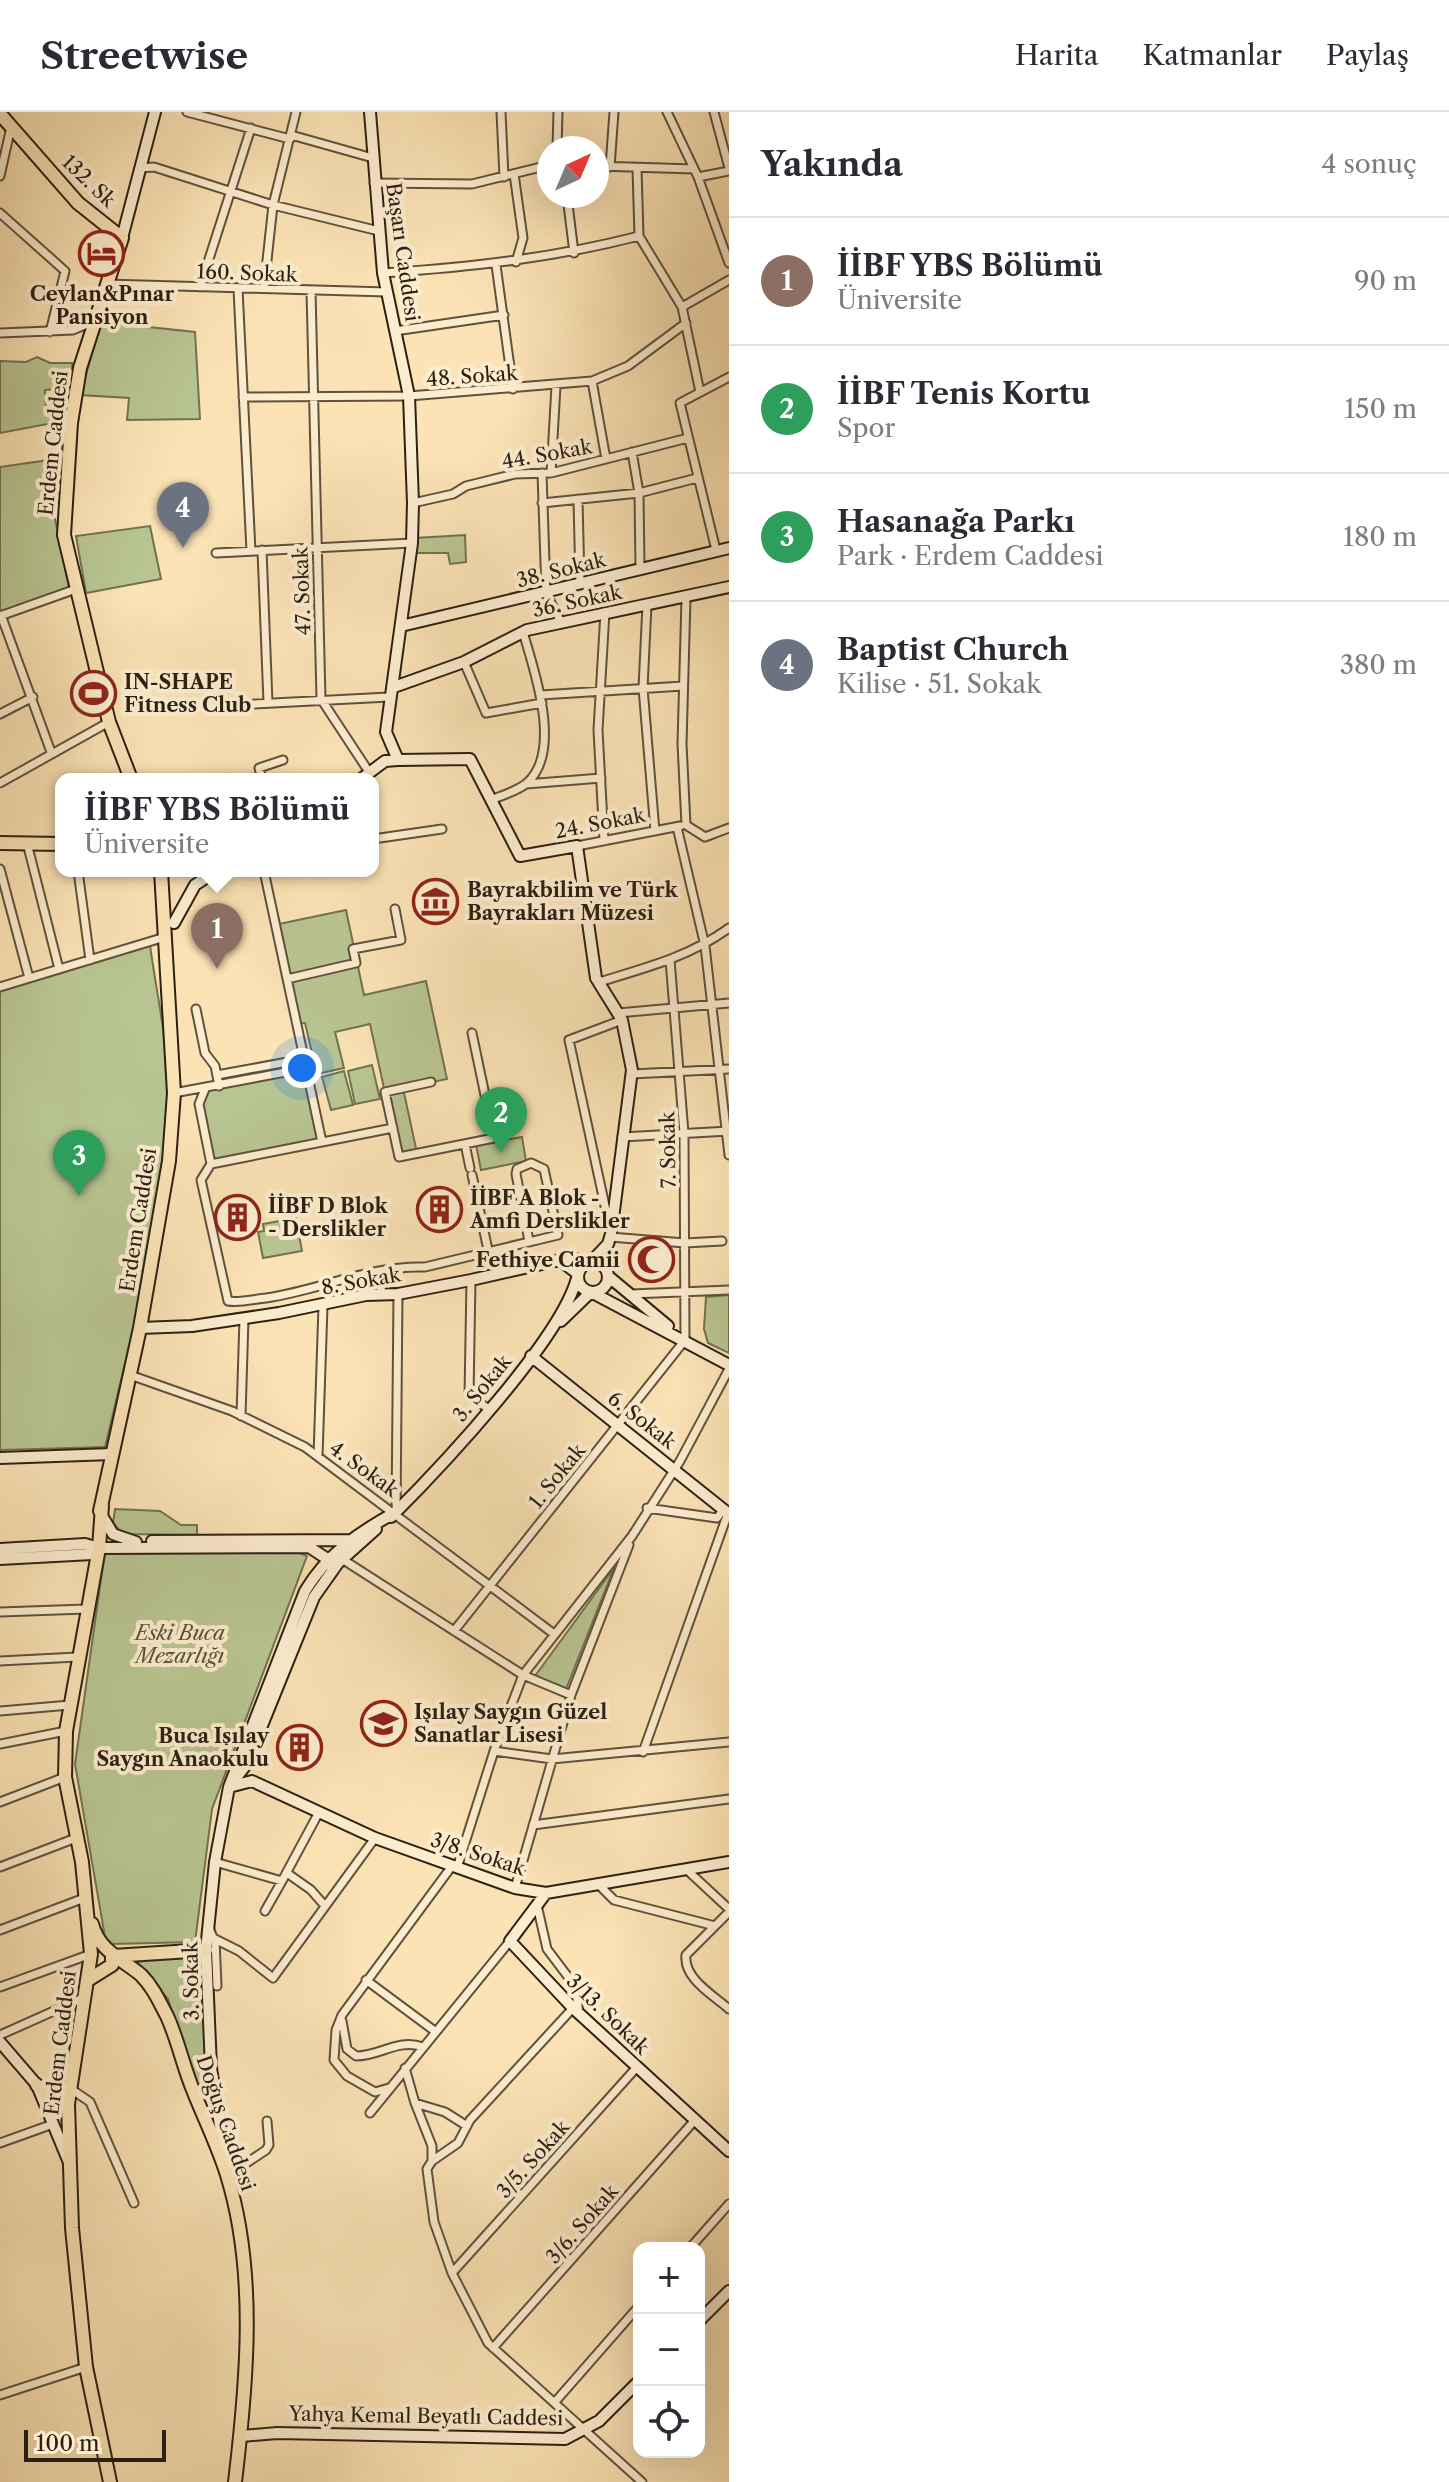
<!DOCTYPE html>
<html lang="tr">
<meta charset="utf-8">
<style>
body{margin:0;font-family:"Libre Caslon Text",serif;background:#f2f2f3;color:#2b2b33}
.controls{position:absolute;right:24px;bottom:24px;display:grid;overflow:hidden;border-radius:16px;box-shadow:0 8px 32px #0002}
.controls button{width:72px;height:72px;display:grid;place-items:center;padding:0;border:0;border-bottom:2px solid #e1e1e2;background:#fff;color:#2b2b33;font:40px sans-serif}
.compass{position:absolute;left:537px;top:24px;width:72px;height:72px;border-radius:50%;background:#fff;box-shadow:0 8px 32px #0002;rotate:44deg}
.scale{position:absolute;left:24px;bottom:20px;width:142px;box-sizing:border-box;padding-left:8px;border:4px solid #2c2013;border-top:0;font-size:22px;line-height:28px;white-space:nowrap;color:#2c2013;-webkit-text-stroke:6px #fcedcf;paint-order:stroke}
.you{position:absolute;left:302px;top:956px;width:28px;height:28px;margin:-20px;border:6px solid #fff;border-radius:50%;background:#1a73e8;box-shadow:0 0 0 12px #1a73e833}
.badge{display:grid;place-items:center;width:52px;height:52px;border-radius:50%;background:#8f2418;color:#fff;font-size:26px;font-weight:700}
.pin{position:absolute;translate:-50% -66px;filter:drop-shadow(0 2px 4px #0008)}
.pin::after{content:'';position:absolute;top:42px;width:28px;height:24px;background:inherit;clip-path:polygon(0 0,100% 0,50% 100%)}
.popup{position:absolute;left:55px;top:661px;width:324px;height:104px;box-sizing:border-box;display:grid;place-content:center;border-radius:16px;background:#fff;filter:drop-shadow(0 2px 6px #0005);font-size:26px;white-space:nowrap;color:#7c7c81}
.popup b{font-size:30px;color:#2b2b33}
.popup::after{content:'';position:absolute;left:50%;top:100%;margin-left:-16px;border:16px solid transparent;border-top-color:#fff}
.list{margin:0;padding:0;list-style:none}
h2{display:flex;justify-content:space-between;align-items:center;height:104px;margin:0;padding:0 32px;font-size:34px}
h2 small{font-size:26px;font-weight:400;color:#7c7c81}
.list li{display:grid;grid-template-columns:52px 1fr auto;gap:24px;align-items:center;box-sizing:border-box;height:128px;padding:0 32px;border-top:2px solid #e1e1e2}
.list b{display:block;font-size:30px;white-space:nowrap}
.list p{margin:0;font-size:26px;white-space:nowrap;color:#7c7c81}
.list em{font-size:26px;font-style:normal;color:#7c7c81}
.icon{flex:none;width:44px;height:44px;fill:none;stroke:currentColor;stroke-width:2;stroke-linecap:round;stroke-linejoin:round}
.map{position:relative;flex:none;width:729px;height:2370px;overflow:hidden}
header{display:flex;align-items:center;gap:48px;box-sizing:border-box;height:112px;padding:0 40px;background:#fff;border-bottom:2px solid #e1e1e2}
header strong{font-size:38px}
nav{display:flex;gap:44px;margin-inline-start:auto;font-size:28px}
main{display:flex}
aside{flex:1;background:#fff}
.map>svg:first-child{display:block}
.green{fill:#b8c592;stroke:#727252;stroke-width:2}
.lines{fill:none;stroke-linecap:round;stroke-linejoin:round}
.street-casing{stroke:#60513c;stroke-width:11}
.secondary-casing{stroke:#2c2013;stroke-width:14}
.primary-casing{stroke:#2c2013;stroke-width:16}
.street{stroke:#fcedcf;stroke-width:7}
.secondary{stroke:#fcedcf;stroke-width:10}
.primary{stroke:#fbe3b5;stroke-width:12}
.labels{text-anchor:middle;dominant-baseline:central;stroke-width:8;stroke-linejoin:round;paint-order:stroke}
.street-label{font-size:20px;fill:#2c2013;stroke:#fcedcf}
.poi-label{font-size:20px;font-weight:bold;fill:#2c2013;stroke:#fcedcf;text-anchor:start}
.park-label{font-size:20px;font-style:italic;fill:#565239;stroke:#fcedcf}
</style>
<header>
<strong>Streetwise</strong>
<nav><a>Harita</a><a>Katmanlar</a><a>Paylaş</a></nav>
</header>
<main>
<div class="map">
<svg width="729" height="2370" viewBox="0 0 729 2370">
<rect width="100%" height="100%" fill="#fbe3b5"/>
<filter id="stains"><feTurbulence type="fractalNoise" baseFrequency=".0025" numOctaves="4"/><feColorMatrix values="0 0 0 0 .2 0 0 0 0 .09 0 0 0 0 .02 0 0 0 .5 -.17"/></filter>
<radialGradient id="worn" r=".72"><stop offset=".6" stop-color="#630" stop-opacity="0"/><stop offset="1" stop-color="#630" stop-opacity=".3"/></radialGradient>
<path class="green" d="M101 210 195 220 200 307 127 308 129 286 80 283Z
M37 245 50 251H72L73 264 62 263 60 277 45 278 46 296H56L53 311 0 321V249L26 250Z
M56 347 53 397 69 476 0 500V355Z
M150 414 161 467 86 481 76 424Z
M465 423 466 450 450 452 448 441H417L415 426Z
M346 798 364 883 426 869 447 967 403 976 417 1041 399 1045 370 912 335 920 344 956 317 962 305 911 298 912 274 813Z
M150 833C156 879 170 940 168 985 164 1104 132 1220 105 1335L0 1338V877Z
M372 953 380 987 355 992 348 959Z
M307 956 322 1030 211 1052 199 992 205 977Z
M344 959 353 993 331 998 322 965Z
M522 1025 526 1049 481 1058 476 1033Z
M296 1106 302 1139 263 1146 258 1120 264 1119 263 1112Z
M729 1183V1241L708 1231 704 1217 706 1185Z
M115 1397 160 1399 181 1413H197V1423L123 1422 113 1411Z
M105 1439 300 1441 307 1444 212 1697 195 1830 112 1832 105 1825 75 1652Z
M614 1456 566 1577 535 1564Z
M198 1841 212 2009 189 1957 168 1887 134 1846Z"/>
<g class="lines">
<defs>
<path id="street" d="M187 0 290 27
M501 0 504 65
M667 0 698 65 729 151
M714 0 729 56
M291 23 373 46
M557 36 558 0
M597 54 694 57
M610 55 614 0
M140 56 154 55 273 93 379 119
M637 57 639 124 682 195 700 280
M514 62 523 126 516 150
M0 64 11 15
M698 65 729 59
M374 71 472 72 549 53
M567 84 574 141
M0 101 65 159 50 220
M496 153 513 277
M383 161C471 155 554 146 639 124
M106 172 387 180
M200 175 251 16
M264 176 273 93 296 0
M238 177 251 439
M311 179 321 587 369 660
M682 195 729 168
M395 219 504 203
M0 221 73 218 94 209
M592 269 606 347
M243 285 409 284 592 269 628 254 686 211
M632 340 639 381 640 456
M542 361 546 481 561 510
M551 361 556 274
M578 387 580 472
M413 391 453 382 466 374 515 362 551 361 688 326
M542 391 639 381 697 366
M262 438 268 591
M716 438 680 291 729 265
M216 441 412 431
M686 486 682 632 686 713
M647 493 643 576 655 719
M1 503 51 640
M0 504 76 477
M464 550 486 601 542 591
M541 583 683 574
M254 592 389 585
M0 602 33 585
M262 667 259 656 283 648
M0 671 109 610
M526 672 601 666
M493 687C504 683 519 678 527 671 563 639 534 558 523 520
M686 713 705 725 729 716
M677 715 705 834 729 1043
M373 727 442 717
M604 729 598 618 605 500
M27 731 59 857
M577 734 680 714
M0 757 29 866
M78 759 90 848
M264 759 322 1030
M287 867 356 851 353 837 401 828 395 797
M599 870C645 856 689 845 729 816
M0 875 165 825
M196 897 205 941 215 954 219 974
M618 901 729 891
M632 962 729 957
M217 963 293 949
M431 970 385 980 399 1045 494 1026 472 921
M205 977 199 992 211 1052 201 1068 228 1189C240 1191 254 1187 266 1186 321 1178 370 1153 425 1155L558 1123 544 1057 531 1051 517 1057 516 1062 529 1129
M174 981 307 956
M493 1020 513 1015 507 987
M622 1025 729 1019
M465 1032 470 1056
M211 1052 393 1016
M472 1063 488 1138
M610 1117 569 928 622 908
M610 1125 685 1131 722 1129
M378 1161 382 1181
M471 1168 469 1284 489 1297
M631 1182 729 1178
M130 1263 232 1299 305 1335 554 1522
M241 1304 244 1206
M318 1344 323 1194
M647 1396 717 1406 723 1398
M396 1400 398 1182
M342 1447 523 1563 571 1583
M0 1500 86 1497
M454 1519 685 1228 684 1021 670 848
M0 1549 77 1545
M0 1599 70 1593
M0 1632 66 1619
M494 1639 552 1647 729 1630
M643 1640 728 1401
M0 1690 65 1665
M533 1713 729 1687
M215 1750 282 1769 318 1702
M0 1755 76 1726
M457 1756 495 1636 523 1563 632 1424 680 1349 729 1257
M687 1758 729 1797
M287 1761 311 1778 325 1794
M598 1772 614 1788 715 1814
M515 1776 571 1583 629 1433
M537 1793 547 1837 575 1874 579 1901
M265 1799 282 1769
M729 1800 686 1843C683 1866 713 1883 729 1897
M0 1818 87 1785
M210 1818 213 1826 239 1839 273 1866 375 1726
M215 1827 217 1874
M366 1868 436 1920
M0 1875 91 1842
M573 1896 470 2008 458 2031 432 2049 427 2057 434 2110 452 2161 488 2231 642 2370
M342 1909 347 1937 356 1944C381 1944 398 1926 423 1935
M0 1923 83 1886
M405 1956 415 1991 445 2000 467 2014
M389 1976 375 1980 347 1964 334 1948 336 1918 342 1903 452 1754
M71 1977 90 1990 134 2091
M415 1991 432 2034V2049
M370 2001 510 1829
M0 2031 53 2012
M227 2064 266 2038 269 2033 267 2009
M690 2136 729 2092
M452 2161 637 1955
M493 2236 695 2008
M0 2283 86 2255
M555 2290 639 2194"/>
<path id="secondary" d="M122 126 155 0
M401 514 729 436
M394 575 464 550 527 518 729 475
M398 648 470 647 520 744 577 734 596 866 622 908 632 958 611 1122 608 1132 591 1150
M361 667 385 649 398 648 386 620 412 431 413 391 409 284 383 161 370 0
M174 811 195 773 216 759
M578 1165a15 15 0 1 1 30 0a15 15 0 1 1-30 0Z
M608 1164 668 1214
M561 1209 591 1180 729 1253
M140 1216 192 1214 279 1201 366 1183 398 1182 471 1168 555 1149 579 1147 586 1151
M531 1244 729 1402
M0 1346 112 1342
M391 1405C439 1357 565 1224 578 1162L561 1149
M104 1407 113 1422 136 1430
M152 1429 350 1428
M0 1437 85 1432 99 1436 309 1435 332 1450
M0 1447 92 1442 99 1436
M235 1667 246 1653 314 1485 338 1451 376 1417
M229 1675 252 1669 375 1726 515 1776 546 1781 729 1750
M546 1781 510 1829 573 1896 729 2039
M0 1930 37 1973 68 2048
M225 2045 211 1956 206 1838 215 1750 229 1675 305 1479C328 1441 358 1421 396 1400
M699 2209 729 2179
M241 2324 277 2321 565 2327 599 2309 639 2269"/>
<path id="primary" d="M0 2 78 91 122 126 80 256 71 311 64 423 109 610 131 667
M0 731 61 732
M102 1394 99 1436 66 1619 65 1665 82 1750 91 1842 68 1992 72 2116 86 2255 110 2370
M100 1399 140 1216 169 1049 174 981 161 759
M92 1812C99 1839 122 1847 141 1863 153 1875 159 1889 167 1904 178 1928 183 1954 193 1978 204 2006 218 2034 227 2063 257 2160 247 2270 235 2370
M113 1844 206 1838
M88 1868 112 1853V1844
M37 1973 56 1989 68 1992"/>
</defs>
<use href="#street" class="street-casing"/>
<use href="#secondary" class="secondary-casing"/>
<use href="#primary" class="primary-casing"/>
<use href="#street" class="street"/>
<use href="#secondary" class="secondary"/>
<use href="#primary" class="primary"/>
</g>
<defs>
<symbol id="hotel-ring" viewBox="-11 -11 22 22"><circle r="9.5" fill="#fcedcf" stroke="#8f2418" stroke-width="1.5"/><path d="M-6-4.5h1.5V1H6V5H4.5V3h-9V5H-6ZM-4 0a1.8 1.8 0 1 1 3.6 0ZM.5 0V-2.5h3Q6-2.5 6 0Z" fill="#8f2418"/></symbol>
<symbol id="stadium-ring" viewBox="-11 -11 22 22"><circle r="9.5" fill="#fcedcf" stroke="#8f2418" stroke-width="1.5"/><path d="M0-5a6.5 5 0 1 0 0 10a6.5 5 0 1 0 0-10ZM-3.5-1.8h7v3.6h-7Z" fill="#8f2418"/></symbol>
<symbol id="museum-ring" viewBox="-11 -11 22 22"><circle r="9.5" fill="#fcedcf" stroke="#8f2418" stroke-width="1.5"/><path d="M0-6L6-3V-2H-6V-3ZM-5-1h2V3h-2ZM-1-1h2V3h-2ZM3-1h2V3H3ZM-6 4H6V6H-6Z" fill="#8f2418"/></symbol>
<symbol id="building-ring" viewBox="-11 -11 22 22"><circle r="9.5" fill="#fcedcf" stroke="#8f2418" stroke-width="1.5"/><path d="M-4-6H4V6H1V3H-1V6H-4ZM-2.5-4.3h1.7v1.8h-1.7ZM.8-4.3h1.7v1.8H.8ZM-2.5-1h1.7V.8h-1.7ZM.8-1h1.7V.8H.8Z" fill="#8f2418"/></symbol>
<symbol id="mosque-ring" viewBox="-11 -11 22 22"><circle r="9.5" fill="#fcedcf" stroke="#8f2418" stroke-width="1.5"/><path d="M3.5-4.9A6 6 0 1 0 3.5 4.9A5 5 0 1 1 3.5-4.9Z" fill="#8f2418"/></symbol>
<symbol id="school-ring" viewBox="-11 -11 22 22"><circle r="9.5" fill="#fcedcf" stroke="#8f2418" stroke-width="1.5"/><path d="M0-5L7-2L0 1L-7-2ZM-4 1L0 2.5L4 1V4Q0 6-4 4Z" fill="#8f2418"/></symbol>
</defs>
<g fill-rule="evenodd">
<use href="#hotel-ring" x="76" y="116" width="51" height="51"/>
<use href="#stadium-ring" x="68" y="556" width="51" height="51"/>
<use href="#museum-ring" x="410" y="764" width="51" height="51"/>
<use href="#building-ring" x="414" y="1072" width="51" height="51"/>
<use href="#building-ring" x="212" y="1080" width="51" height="51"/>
<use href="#mosque-ring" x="626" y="1122" width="51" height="51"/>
<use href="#school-ring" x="358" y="1586" width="51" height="51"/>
<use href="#building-ring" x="274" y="1610" width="51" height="51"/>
</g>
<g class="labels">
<g class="street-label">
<text transform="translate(89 69) rotate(44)">132. Sk</text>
<text transform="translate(403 140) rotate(82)">Başarı Caddesi</text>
<text transform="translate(247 161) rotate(2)">160. Sokak</text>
<text transform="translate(472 264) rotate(-4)">48. Sokak</text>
<text transform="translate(53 331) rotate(-84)">Erdem Caddesi</text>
<text transform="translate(547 342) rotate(-10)">44. Sokak</text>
<text transform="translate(561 458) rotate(-14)">38. Sokak</text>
<text transform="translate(302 479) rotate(-92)">47. Sokak</text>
<text transform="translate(577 489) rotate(-12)">36. Sokak</text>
<text transform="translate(600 711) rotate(-11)">24. Sokak</text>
<text transform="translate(668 1038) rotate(-91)">7. Sokak</text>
<text transform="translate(138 1108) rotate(-81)">Erdem Caddesi</text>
<text transform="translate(361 1169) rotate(-10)">8. Sokak</text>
<text transform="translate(482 1276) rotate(-51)">3. Sokak</text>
<text transform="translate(642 1308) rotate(38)">6. Sokak</text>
<text transform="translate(364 1357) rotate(36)">4. Sokak</text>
<text transform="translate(557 1364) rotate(-51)">1. Sokak</text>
<text transform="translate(478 1742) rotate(18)">3/8. Sokak</text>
<text transform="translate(191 1869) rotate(-91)">3. Sokak</text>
<text transform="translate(608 1902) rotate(44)">3/13. Sokak</text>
<text transform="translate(60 1931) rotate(-83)">Erdem Caddesi</text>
<text transform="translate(226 2011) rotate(71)">Doğuş Caddesi</text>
<text transform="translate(533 2047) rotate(-48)">3/5. Sokak</text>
<text transform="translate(582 2112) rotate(-49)">3/6. Sokak</text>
<text transform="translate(426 2304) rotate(1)">Yahya Kemal Beyatlı Caddesi</text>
</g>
<g class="poi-label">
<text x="102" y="182" text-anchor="middle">Ceylan&amp;Pınar<tspan x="102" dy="23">Pansiyon</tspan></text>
<text x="124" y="570">IN-SHAPE<tspan x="124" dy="23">Fitness Club</tspan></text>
<text x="467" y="778">Bayrakbilim ve Türk<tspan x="467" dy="23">Bayrakları Müzesi</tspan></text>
<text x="470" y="1086">İİBF A Blok -<tspan x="470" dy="23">Amfi Derslikler</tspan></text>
<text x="268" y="1094">İİBF D Blok<tspan x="268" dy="23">- Derslikler</tspan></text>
<text x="620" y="1148" text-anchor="end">Fethiye Camii</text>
<text x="414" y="1600">Işılay Saygın Güzel<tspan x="414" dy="23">Sanatlar Lisesi</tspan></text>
<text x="269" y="1624" text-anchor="end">Buca Işılay<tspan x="269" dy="23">Saygın Anaokulu</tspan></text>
</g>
<g class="park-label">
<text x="180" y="1521">Eski Buca<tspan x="180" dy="23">Mezarlığı</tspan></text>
</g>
</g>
<rect width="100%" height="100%" filter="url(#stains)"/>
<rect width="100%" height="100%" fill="url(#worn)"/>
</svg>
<div class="controls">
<button>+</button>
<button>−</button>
<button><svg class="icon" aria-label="locate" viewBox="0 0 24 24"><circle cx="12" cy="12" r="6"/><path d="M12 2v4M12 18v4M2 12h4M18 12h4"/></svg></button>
</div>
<svg class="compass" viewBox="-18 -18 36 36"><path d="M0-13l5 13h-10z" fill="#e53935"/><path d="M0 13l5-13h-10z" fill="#7c7c81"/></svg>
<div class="scale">100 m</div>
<div class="you"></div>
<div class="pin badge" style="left:217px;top:857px;background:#8d6e63">1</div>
<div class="popup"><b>İİBF YBS Bölümü</b>Üniversite</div>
<div class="pin badge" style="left:501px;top:1041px;background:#2e9e5b">2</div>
<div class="pin badge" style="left:79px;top:1084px;background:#2e9e5b">3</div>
<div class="pin badge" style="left:183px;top:436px;background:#6b7280">4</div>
</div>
<aside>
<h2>Yakında<small>4 sonuç</small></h2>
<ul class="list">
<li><span class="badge" style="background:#8d6e63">1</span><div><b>İİBF YBS Bölümü</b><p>Üniversite</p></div><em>90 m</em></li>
<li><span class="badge" style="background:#2e9e5b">2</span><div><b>İİBF Tenis Kortu</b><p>Spor</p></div><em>150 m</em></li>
<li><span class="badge" style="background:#2e9e5b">3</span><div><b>Hasanağa Parkı</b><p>Park · Erdem Caddesi</p></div><em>180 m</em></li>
<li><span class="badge" style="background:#6b7280">4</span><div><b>Baptist Church</b><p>Kilise · 51. Sokak</p></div><em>380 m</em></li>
</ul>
</aside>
</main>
